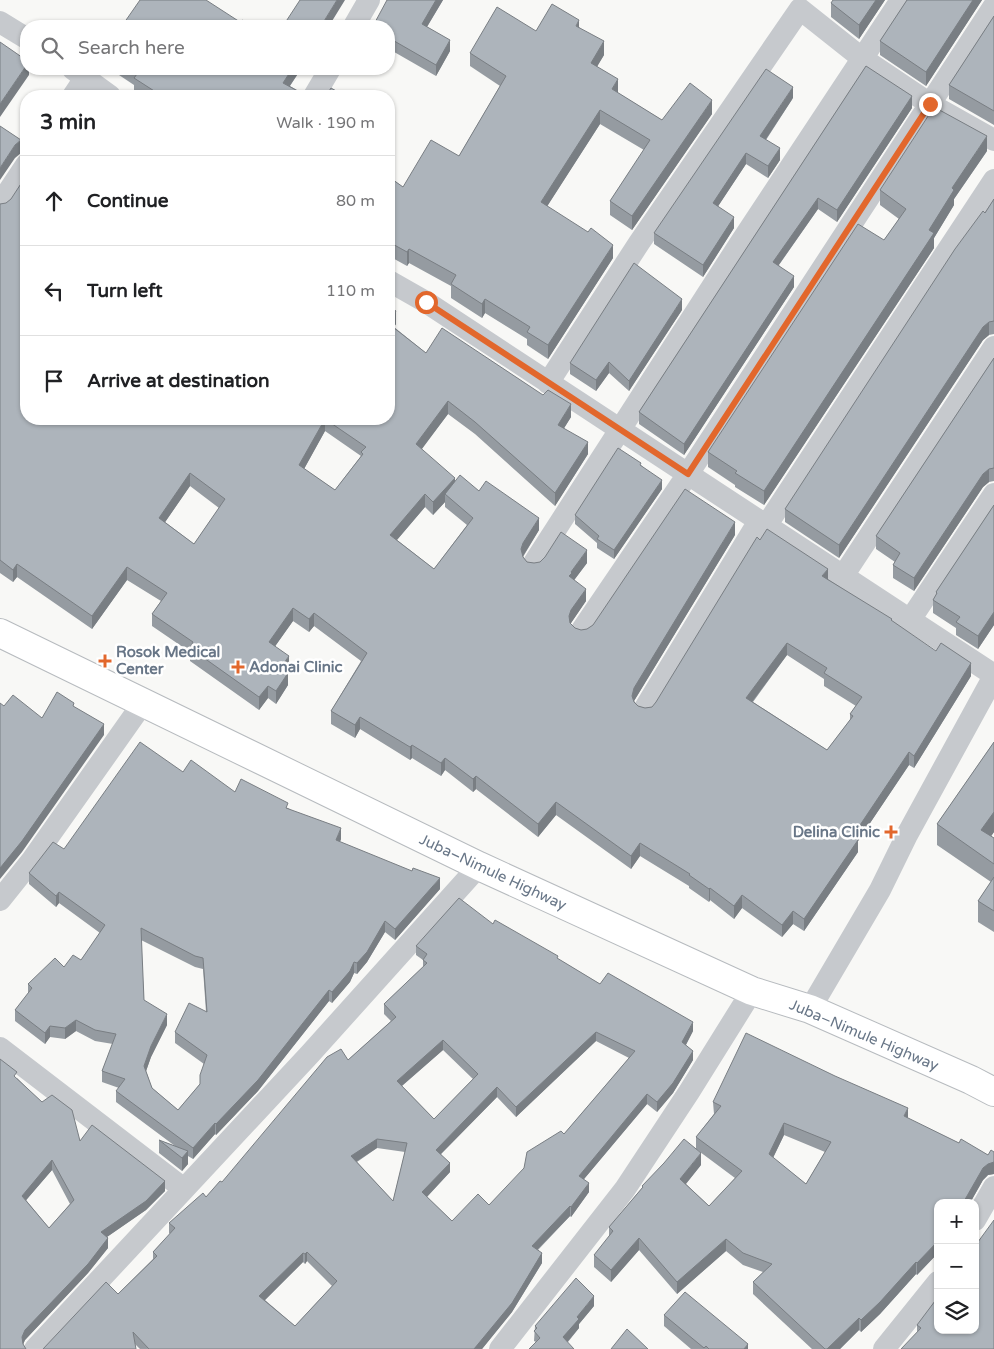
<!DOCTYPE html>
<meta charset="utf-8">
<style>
body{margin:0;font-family:"Varela Round",sans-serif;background:#f2f2f2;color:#202124}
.controls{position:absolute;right:15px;bottom:15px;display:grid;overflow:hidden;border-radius:10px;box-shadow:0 1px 4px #0004}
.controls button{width:45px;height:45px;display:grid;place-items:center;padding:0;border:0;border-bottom:1px solid #e0e0e0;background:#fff;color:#202124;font:25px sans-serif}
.stop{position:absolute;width:15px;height:15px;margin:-11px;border:4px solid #e2672c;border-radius:50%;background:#fff}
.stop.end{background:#e2672c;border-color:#fff;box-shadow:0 1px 5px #0008}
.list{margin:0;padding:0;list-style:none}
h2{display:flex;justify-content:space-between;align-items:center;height:65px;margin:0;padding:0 20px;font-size:21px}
h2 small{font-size:16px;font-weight:400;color:#757577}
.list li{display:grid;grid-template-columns:32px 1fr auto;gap:15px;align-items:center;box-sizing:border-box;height:90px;padding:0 20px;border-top:1px solid #e0e0e0}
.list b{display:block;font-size:19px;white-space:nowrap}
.list em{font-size:16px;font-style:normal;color:#757577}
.icon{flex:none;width:28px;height:28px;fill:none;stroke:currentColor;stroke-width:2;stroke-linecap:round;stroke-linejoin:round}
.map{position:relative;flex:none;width:994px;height:1349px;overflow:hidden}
.search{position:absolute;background:#fff;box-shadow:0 1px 4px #0004;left:20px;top:20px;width:375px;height:55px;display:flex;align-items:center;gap:12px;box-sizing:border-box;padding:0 18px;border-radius:20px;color:#757577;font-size:19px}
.panel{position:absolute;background:#fff;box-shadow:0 1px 4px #0004;left:20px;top:90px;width:375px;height:335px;border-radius:20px}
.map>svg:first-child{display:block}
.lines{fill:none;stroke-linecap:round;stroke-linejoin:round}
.primary-casing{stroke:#b7bbbf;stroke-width:30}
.minor{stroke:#c6c9cd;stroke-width:22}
.primary{stroke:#fff;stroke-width:28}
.wall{fill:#959ba1;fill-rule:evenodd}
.shaded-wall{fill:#797e83}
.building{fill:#adb4bb;stroke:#797e83;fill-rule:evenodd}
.route{stroke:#e2672c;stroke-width:6}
.poi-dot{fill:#e2672c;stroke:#fff;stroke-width:2}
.labels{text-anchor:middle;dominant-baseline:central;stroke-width:5;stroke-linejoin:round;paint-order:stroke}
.poi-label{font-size:15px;font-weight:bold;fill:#687687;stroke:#fff;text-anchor:start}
.street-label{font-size:15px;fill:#687687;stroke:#fff}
</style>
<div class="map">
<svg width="994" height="1349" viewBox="0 0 994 1349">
<rect width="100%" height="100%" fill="#f8f8f6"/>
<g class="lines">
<defs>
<path id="primary" d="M0 633 479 866 752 991 810 1009 971 1080 994 1092"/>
</defs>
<use href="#primary" class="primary-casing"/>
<path class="minor" d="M0 22 26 38
M354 26 369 0
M73 69 110 96
M73 96 85 78
M314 96 330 69
M0 204 26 165
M389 281 426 302 994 675
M548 383 639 243 800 9 863 59 930 104 994 140
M766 526 994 180
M534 563 741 242 901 0
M843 576 994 347
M910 620 994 494
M582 630 688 474 994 6
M645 708 759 521
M0 900 32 860 143 703
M810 1009 880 890 907 835 994 676
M0 1048 184 1189
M975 1220 994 1187
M35 1349 310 1054 479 866
M500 1349 625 1189 689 1092 752 991
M884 1349 938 1282"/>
<use href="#primary" class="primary"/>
</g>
<path class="wall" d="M387 0H443L427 27 450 51 436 76 389 49Z
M885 0 859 39 831 17V3Z
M907 0H982L926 86 880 55V41Z
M994 16V125L949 99V85Z
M579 27 604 55 597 66 618 93 662 120 712 114 632 230 610 215V201L644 150 600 124 547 206 613 258 548 359 527 345V339L485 313 482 318 451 298V286L409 263 407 266 389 256V177L403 187 459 156 500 86 470 66V53L536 31Z
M866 66 912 108 837 222 818 209 779 265 794 287 684 455 639 424V412Z
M110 69H301L290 86 307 96H141L134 92V85Z
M793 98 766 140 780 160 768 178 746 164 718 206 734 228 703 277 654 244V233Z
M987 151 954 199V205L934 238V248L764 505 735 487V485L708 467V452L884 240 899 219 880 205V190Z
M994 199V334L989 335 983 340 839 558 785 522V509Z
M0 204 26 419 151 424 154 419H389V306L396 324 394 327 426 353 571 417 564 428 588 454 555 506 475 434 448 414 421 449 455 482 479 491 539 530 523 557 527 562 534 563H587L574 580 586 601 571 623V624L575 628 581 630 587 629 735 535 634 701 638 706 645 708 652 707 828 579 892 621 971 676 914 768 909 765 858 841V852L804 931 793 924 782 937 742 908 734 919 710 900 709 902 689 888V886L640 856 631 869 556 815 538 837 476 789 473 792 445 770 441 776 412 758 410 760 360 729 355 738 331 724V711L361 661 314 626 309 632 293 621 275 646 289 669 287 672 288 685 276 704 268 698 259 710 190 661V652L152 626V614L161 601 127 580 92 629 17 577 13 582 0 573ZM325 431 361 456 335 490 304 469ZM190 486 219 508 194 544 165 522ZM445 502V507L467 525 434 569 397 540 425 507 433 515ZM787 655 824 679V686L856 706 850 714V720L827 750 753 702Z
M682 310 629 391 609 373 596 391 570 374V363Z
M994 358V481L989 482 983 487 914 591 893 578V565L895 562 876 549V536Z
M641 465 662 489 614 559 597 548V543L575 524V515Z
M994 505V625L978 649 956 635V628L933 613V600L936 595V592Z
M994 742V832L991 836 994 838V932L978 922V901L991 882 937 845V824Z
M183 772 235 792 288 808 341 839 340 842 440 889 395 940 385 932 367 962 357 974 354 973 350 982 332 1003 329 1001 258 1091 216 1135 215 1134 193 1159 188 1156V1164L182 1171 159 1153V1140L175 1146 116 1102V1091L119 1088 102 1082V1071L113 1044 95 1041 76 1031 65 1039 50 1037 45 1044 15 1021V1010L28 994V984L64 967 81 960 100 933 59 903 56 907 29 884V873L64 849ZM141 940 195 967 203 969 206 1012 175 1032V1043L204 1064 200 1084 178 1110 152 1088 146 1071 151 1057 167 1025 144 1000Z
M493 924 558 959 600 984 693 1031 686 1045 693 1060 673 1093 657 1112 647 1104 584 1179 589 1192 571 1217 570 1216 538 1250 542 1263 512 1312 482 1349H140L135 1344 118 1294 153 1259V1252L170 1234 169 1233V1223L206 1197 222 1182 348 1060 391 1021 384 1014V1004L423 967V960L416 955V946ZM596 1041 629 1058 564 1134 489 1205 452 1221 427 1197 450 1172 441 1154 497 1097 516 1117ZM443 1050 473 1079 434 1119 402 1086ZM377 1148 405 1152 393 1201 357 1162ZM307 1261 332 1286 295 1326 265 1300 303 1262 305 1264Z
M17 1078 80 1141 165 1191 146 1210 107 1237 108 1248 88 1273 25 1340 23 1344 0 1349ZM52 1170 70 1204 49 1228 26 1200Z
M713 1102 908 1119 959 1143 988 1155 994 1152V1174L988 1175 983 1180 970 1203H938V1253L917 1275 916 1274 880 1314 861 1332 859 1330 840 1349H812L753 1294V1282L763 1272 743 1265 726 1251 677 1294 639 1250 611 1282 594 1267V1255L609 1237V1227L642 1188V1186L701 1165 686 1184 709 1206 735 1178 696 1149V1137L714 1114ZM784 1135 825 1152 806 1184 773 1158Z
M594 1306 579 1324V1328L568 1342H536L534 1341 535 1326Z
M664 1315 748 1349H691L664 1326Z
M917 1325 994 1349 917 1332Z"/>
<path class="shaded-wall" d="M337 0H345L329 26H321Z
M436 0H443L422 35V24Z
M876 0H885L859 39V25Z
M973 0H982L926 86V72Z
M579 20V34L576 26Z
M450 40V51L436 76V65Z
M604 41V55L591 77V63Z
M26 66V69H29V75L0 117V104Z
M292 69H301L283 96V83Z
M618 79V93L612 89Z
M793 87V98L760 148V136Z
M912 96V108L837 222V210Z
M712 100V114L632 230V216Z
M600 110V124L541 216V202Z
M987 136V151L954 199V205L934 238V248L764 505V491L929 230 952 188Z
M21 140V153L15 158 0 180V168L15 145Z
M780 148V160L768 178V166Z
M746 153V164L713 214V203Z
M818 198V209L773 273V262Z
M734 217V228L703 277V265Z
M613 245V258L548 359V345Z
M409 249V263L407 266V252Z
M794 276V287L684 455V444Z
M485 299V313L482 318V304Z
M682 299V310L629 391V381Z
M396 311V324L389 334V321Z
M989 322V335L983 340 839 558V545L983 327Z
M609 362V373L596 391V380Z
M448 401V414L416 457V444Z
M571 404V417L558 438V425Z
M325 419V431L299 478V465Z
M588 442V454L555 506V493Z
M989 469V482L983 487 914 591V578L983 474Z
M190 473V486L159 531V518Z
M455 478V491L445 494V502L433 515V502Z
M662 480V489L614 559V550Z
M425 494V507L390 548V535Z
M539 518V530L523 556 521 562V549L523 543Z
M735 522V535L634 701 632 696 634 688Z
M587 550V563L572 583 569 576 571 572Z
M17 564V577L13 582V570Z
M127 567V580L92 629V616Z
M828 569V581L822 576Z
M586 589V601L571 623 569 629V616L571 610Z
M293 608V621L269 655V642Z
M994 612V625L978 649V636Z
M314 613V626L309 632V619Z
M787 643V655L746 710V698Z
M289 656V669L281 680V667Z
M971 663V676L914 768V756Z
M288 673V685L276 704V691Z
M268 686V698L259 710V697Z
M360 717V729L355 738V725Z
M104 724V735L22 852 0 879V868Z
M412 745V758L410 760V747Z
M909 752V765L858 841V852L804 931V919L852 837Z
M445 758V770L441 776V763Z
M476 776V789L473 792V779Z
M556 802V815L538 837V824Z
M994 812V832L981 851V830Z
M341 828V839L336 851V840Z
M640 843V856L631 869V856Z
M440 878V889L395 940V929Z
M710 888V900L709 902V889Z
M59 892V903L56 907V896Z
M742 895V908L734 919V906Z
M793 911V924L782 937V925Z
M385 921V932L367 962 357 974V963Z
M354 962V973L350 982 332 1003V992Z
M329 990V1001L258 1091 216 1135V1124Z
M167 1014V1025L151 1057 144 1077V1066L151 1046Z
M76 1020V1031L65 1039V1028Z
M693 1022V1031L682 1052V1042Z
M50 1026V1037L45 1044V1033Z
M596 1032V1041L516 1117V1107Z
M443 1040V1050L397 1090V1081Z
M693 1051V1060L673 1093 657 1112V1102Z
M497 1087V1097L436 1159V1150Z
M647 1094V1104L579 1185V1176Z
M908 1108V1120L904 1116Z
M215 1123V1134L193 1159V1148Z
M784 1123V1135L769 1166V1154Z
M377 1139V1148L351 1165V1156Z
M188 1151V1164L182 1171V1158Z
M701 1153V1165L680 1191V1179Z
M52 1160V1170L22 1205V1196Z
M994 1162V1174L988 1175 983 1180 970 1203H963L983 1168 988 1164Z
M450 1163V1172L422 1202V1192Z
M165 1181V1191L146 1210 101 1241V1232Z
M589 1183V1192L571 1217V1207Z
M570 1206V1216L532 1255V1246Z
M108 1238V1248L88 1273 25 1340 22 1347V1337L25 1330Z
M639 1238V1250L611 1282V1270Z
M726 1239V1251L677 1294V1282Z
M938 1241V1253L917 1275V1263Z
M307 1252V1261L305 1264V1254Z
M303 1253V1262L259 1306V1296Z
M542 1253V1263L512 1312 482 1349H474Z
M916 1262V1274L880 1314 861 1332V1320Z
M594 1296V1306L579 1324V1328L563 1347V1337L577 1317Z
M859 1318V1330L840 1349H827Z
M748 1344V1349H744Z"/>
<path class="building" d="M140 0H206L240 22 242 20 252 26H128L124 23Z
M300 0H337L321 26H283Z
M387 0H436L422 24 450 40 436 65 389 38V26H373Z
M833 0H876L859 25 831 3Z
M907 0H973L926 72 880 41Z
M552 4 579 20 576 26 604 41 591 63 618 79 612 89 662 120 690 83 712 100 632 216 610 201 650 140 600 110 541 202 588 232 591 228 613 245 548 345 527 332 530 327 485 299 482 304 451 284 456 275 409 249 407 252 389 242V177L403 187 431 140 459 156 506 76 470 53 497 7 536 31Z
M994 16V111L949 85Z
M0 42 26 60V66L0 104Z
M866 66 912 96 837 210 818 198 773 262 794 276 684 444 639 412Z
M130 69H292L283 83 307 96H162L134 78 137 74Z
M766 69 793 87 760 136 780 148 768 166 746 153 713 203 734 217 703 265 654 233Z
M331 88 345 96H326Z
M934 107 987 136 952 188 954 190 929 230 934 233 764 491 735 473 737 471 708 452 858 224 884 240 906 209 880 190Z
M0 126 21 140 15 145 0 168Z
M26 176V419H143L151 424 154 419H325L299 465 335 490 363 454 361 452 366 447 325 419H389V324L426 353 442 328 543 395 548 390 571 404 558 425 588 442 555 493 475 422 448 401 416 444 455 478 433 502 425 494 390 535 434 569 473 518 445 494 460 475 479 491 486 481 539 518 523 543 521 549 523 557 527 562 534 563 540 562 545 557 561 532 587 550 571 572 572 573 569 576 586 589 571 610 569 616 570 623 575 628 581 630 587 629 593 625 685 489 735 522 634 688 632 696 634 702 638 706 645 708 652 707 656 702 757 537 760 540 767 529 828 569 822 576 892 619 891 620 936 651 941 643 971 663 914 756 909 752 852 837 858 840 804 919 793 911 782 925 742 895 734 906 710 888 709 889 689 875 690 874 640 843 631 856 556 802 538 824 476 776 473 779 445 758 441 763 412 745 410 747 360 717 355 725 331 711 367 653 314 613 309 619 293 608 269 642 289 656 281 667 288 673 276 691 268 686 259 697 190 648 193 642 152 614 167 593 127 567 92 616 17 564 13 570 0 560V204L6 203 11 199ZM190 473 225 499 194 544 159 518ZM787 643 827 668 824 673 862 697 850 714 853 716 827 750 746 698Z
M994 199V321L989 322 983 327 839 545 785 509 955 249 983 211 985 213Z
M634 263 682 299 629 381 609 362 596 380 570 363Z
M389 306 396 311 389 321Z
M994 358V468L989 469 983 474 914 578 893 565 900 553 876 536Z
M618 448 641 463 640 465 662 480 614 550 597 539 599 536 575 515Z
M994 505V612L978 636 956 622 960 617 933 600 937 593 936 592Z
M57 692 74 703 73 706 104 724 22 841 0 868V703L4 706 13 695 42 718Z
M140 742 183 772 191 760 235 792 241 779 288 803 286 808 341 828 336 840 412 871 413 868 440 878 395 929 385 921 367 952 357 963 354 962 350 971 332 992 329 990 258 1080 216 1124 215 1123 193 1148 116 1091 125 1079 102 1071 116 1034 95 1030 76 1020 65 1028 50 1026 45 1033 15 1010 32 988 28 984 55 958 64 967 73 955 81 960 105 925 59 892 56 896 29 873 53 842 64 849ZM141 928 195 956 203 958 207 1012 189 1003 175 1032 207 1055 200 1075V1084L178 1110 152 1088 144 1066 151 1046 167 1014 144 1000Z
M994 742V812L981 830 994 838V864L937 824Z
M994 877V911L978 901Z
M459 898 493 924 495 920 558 956 557 958 600 984 608 973 693 1022 682 1042 693 1051 673 1083 657 1102 647 1094 579 1176 589 1183 571 1207 570 1206 532 1246 542 1253 512 1303 474 1349H149L133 1332 136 1349H43L106 1282 118 1294 157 1256 153 1252 175 1228 169 1223 203 1193 206 1197 220 1181 222 1182 327 1057 341 1049 348 1060 396 1017 384 1004 427 963 423 960 427 954 416 946ZM596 1032 635 1051 564 1134 561 1131 527 1152 524 1168 489 1205 478 1194 452 1221 422 1192 450 1163 436 1150 497 1087 516 1107ZM443 1040 478 1074 434 1119 397 1081ZM377 1139 407 1143 393 1201 351 1156ZM307 1252 337 1281 295 1326 259 1296 303 1253 305 1254Z
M746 1033 835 1076 908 1108 904 1116 959 1143 961 1139 988 1155 991 1150 994 1152V1162L988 1164 983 1168 963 1203H938V1241L917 1263 916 1262 880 1302 861 1320 859 1318 827 1349H825L753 1282 772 1264 743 1253 726 1239 677 1282 639 1238 611 1270 594 1255 613 1231 609 1227 643 1187 642 1186 664 1163 684 1139 701 1153 680 1179 709 1206 742 1171 696 1137 721 1106 713 1102ZM784 1123 831 1142 806 1184 769 1154Z
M0 1059 17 1072 14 1076 42 1102 52 1095 72 1110 80 1141 92 1125 165 1181 146 1201 101 1232 108 1238 88 1264 25 1330 22 1337 23 1344 26 1349H0ZM52 1160 74 1200 49 1228 22 1196Z
M159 1140 188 1151 182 1158Z
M994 1220V1349H901L921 1328 917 1325 938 1297V1330H975V1246Z
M576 1278 594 1296 577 1317 579 1319 563 1337 574 1349H529L540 1338 534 1331 537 1328 535 1326Z
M685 1292 748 1344 744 1349H709L706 1346 704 1348 664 1315Z
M627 1329 648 1349H611Z"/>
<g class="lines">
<path class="route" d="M426 302 688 474 930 104"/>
</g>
<g class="poi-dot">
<path d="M102.5 653.5h5v5h5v5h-5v5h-5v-5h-5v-5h5z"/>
<path d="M235.5 659.5h5v5h5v5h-5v5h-5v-5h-5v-5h5z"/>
<path d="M888.5 824.5h5v5h5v5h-5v5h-5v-5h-5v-5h5z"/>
</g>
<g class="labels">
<g class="poi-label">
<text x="116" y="652">Rosok Medical<tspan x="116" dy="17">Center</tspan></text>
<text x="249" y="667">Adonai Clinic</text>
<text x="880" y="832" text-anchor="end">Delina Clinic</text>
</g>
<g class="street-label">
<text transform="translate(493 872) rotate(25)">Juba–Nimule Highway</text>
<text transform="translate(864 1035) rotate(23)">Juba–Nimule Highway</text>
</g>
</g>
</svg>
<div class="controls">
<button>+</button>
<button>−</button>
<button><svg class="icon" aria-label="layers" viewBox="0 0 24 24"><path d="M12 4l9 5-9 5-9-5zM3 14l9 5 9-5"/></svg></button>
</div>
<div class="stop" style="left:426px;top:302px"></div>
<div class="stop end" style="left:930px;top:104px"></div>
<div class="search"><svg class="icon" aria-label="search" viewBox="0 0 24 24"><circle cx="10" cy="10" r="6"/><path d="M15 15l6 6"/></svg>Search here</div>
<section class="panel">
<h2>3 min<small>Walk · 190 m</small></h2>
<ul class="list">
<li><svg class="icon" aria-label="ahead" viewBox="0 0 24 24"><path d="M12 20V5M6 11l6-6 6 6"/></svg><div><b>Continue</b></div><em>80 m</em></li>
<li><svg class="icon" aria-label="left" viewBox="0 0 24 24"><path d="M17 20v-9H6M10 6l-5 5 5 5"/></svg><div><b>Turn left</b></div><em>110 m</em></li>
<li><svg class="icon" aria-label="arrive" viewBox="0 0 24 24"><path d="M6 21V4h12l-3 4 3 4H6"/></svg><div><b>Arrive at destination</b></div></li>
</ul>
</section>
</div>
